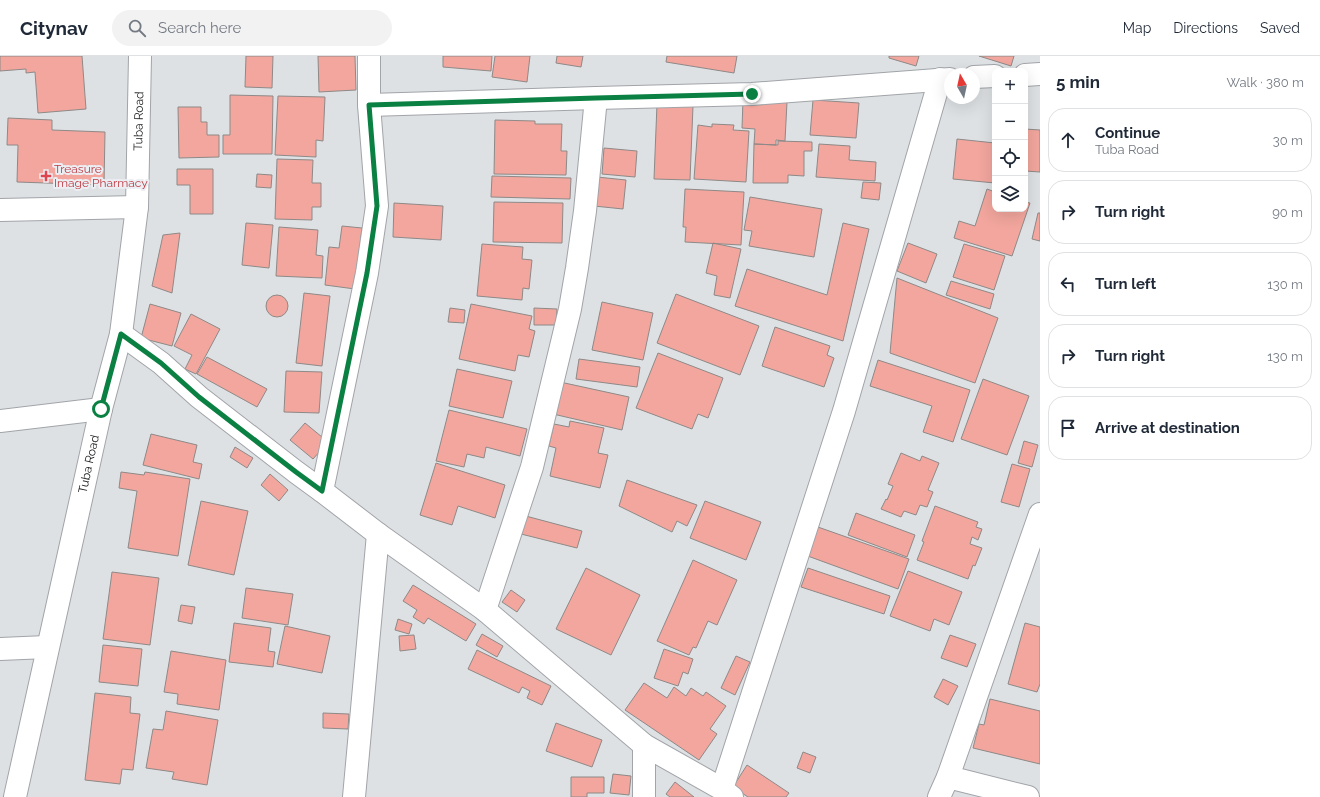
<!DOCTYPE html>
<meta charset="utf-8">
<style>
body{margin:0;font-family:Raleway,sans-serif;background:#f2f2f3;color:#1f2937}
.controls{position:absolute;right:12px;top:12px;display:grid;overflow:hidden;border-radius:8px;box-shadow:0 4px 16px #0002}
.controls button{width:36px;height:36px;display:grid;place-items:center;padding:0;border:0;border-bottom:1px solid #e0e1e3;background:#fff;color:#1f2937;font:20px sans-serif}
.compass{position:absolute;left:944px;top:12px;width:36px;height:36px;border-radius:50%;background:#fff;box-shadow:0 4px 16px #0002;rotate:351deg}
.stop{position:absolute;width:12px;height:12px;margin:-9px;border:3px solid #0b8043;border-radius:50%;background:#fff}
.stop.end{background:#0b8043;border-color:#fff;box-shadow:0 1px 4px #0008}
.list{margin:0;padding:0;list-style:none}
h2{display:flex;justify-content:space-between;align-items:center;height:52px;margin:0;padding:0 16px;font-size:17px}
h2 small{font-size:13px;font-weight:400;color:#747a83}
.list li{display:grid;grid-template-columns:26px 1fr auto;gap:12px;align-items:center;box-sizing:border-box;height:64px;margin:0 8px 8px;padding:0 8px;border:1px solid #e0e1e3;border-radius:16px}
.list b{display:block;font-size:15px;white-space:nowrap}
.list p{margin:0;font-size:13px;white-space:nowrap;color:#747a83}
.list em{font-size:13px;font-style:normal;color:#747a83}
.icon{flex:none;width:22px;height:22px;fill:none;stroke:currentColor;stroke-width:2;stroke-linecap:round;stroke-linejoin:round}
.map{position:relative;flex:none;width:1040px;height:741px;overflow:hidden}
header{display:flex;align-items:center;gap:24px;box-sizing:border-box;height:56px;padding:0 20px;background:#fff;border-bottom:1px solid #e0e1e3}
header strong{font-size:19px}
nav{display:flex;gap:22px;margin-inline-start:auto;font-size:14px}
.search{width:280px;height:36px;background:#f2f2f3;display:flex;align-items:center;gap:10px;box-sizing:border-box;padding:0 14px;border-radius:22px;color:#747a83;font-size:15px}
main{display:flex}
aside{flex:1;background:#fff}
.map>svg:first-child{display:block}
.building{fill:#f2a69d;stroke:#8e8988}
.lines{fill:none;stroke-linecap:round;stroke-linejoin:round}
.minor-casing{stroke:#a1a4a8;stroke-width:24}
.minor{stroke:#fff;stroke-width:22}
.route{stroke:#0b8043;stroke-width:5}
.health-dot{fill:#e0444e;stroke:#ebeef2;stroke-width:1.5}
.labels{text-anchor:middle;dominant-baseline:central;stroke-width:4;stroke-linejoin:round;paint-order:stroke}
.street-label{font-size:12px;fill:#202122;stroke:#ebeef2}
.health-label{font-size:12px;fill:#be3a42;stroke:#ebeef2;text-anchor:start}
</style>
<header>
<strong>Citynav</strong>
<div class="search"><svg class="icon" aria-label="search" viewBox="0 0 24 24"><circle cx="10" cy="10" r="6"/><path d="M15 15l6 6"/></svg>Search here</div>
<nav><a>Map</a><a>Directions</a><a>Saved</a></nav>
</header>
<main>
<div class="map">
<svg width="1040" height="741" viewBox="0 0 1040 741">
<rect width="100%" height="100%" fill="#dee1e4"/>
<path class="building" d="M0 0H82L86 53 38 57 35 16 26 17V13L0 15Z
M246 0H273L272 32 245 31Z
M318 0H355L356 34 319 36Z
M443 0H492L491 15 443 11Z
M495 0H530L527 26 492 21Z
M557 0H583L581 11 556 7Z
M667 0H737L734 17 666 6Z
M889 0H919L916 10 889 2Z
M979 0H1014L1011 10Z
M230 39 273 40 272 98H223V79H230Z
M278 40 325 41 323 85 316 84V101L275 99Z
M743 44 787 46 785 85 776 84V89L754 88 755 73 742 72Z
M813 44 859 47 856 82 810 79Z
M657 48 693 50 690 124 654 123Z
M178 51H201V66H207V79H219V101L179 102Z
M8 62 52 64V74L105 76 104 129 17 126 18 89H7Z
M495 64 535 65V68H562L561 95H567L566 119 494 118Z
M712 68 734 69 733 74 749 75 746 126 694 123 698 69 712 71Z
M1025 73 1040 74V116L1025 115Z
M957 83 995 87V127L953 123Z
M778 85 812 86V95H804V120L788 119V127H753L754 88 778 89Z
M819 88 850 90 849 104 876 106 875 125 816 121Z
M604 92 637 95 635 121 602 118Z
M277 103 313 104 312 127H321V151H312V164L275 163Z
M177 113H213V158H190V129H177Z
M257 118 272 119 271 132 256 131Z
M492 120 571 122 570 143 491 141Z
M597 121 626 124 623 153 594 150Z
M863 126 881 127 879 144 861 142Z
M685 133 744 136 741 189 685 186 686 171H683Z
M987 133 995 136V153H1025V146L1030 147 1012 200 954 182 959 165 975 170Z
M750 141 822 153 814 201 749 190 752 175 744 174Z
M494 146 563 147 562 187 493 186Z
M394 147 443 150 441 184 393 181Z
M1038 157H1040V185L1032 183Z
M246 167 273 169 269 212 242 209Z
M843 167 869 173 843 285 735 250 747 213 827 239Z
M342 170 362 172 355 233 325 229 329 191 339 192Z
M279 171 318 174 316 199 323 200 322 222 276 220Z
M180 177 172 237 152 230 163 179Z
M713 187 741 193 730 242 714 239 717 220 706 217Z
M908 187 937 198 926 227 897 215Z
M482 188 523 191 522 203 532 204 529 233 523 232 522 244 477 240Z
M964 188 1005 200 994 234 953 221Z
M897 222 998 262 975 327 890 297Z
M951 225 994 238 990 253 946 239Z
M304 237 330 240 322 310 296 307Z
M676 238 759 270 740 319 657 287Z
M266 250a11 11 0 1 1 22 0a11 11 0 1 1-22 0Z
M602 246 653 257 643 304 592 294Z
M150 248 181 257 172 290 141 282Z
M471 248 532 260 529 273 535 275 529 301 518 299 515 315 459 303Z
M450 252 465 254 464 267 448 266Z
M534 252 557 253 556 269H534Z
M191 258 220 273 196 318 185 313 192 299 174 290Z
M775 271 830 290 827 299 834 302 824 331 762 310Z
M658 297 723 322 708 362 698 358 692 373 636 352Z
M207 301 267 333 257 351 197 318Z
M579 303 640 311 637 331 576 323Z
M878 304 970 334 953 386 923 376 932 350 870 330Z
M457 313 512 325 503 362 449 350Z
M286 315 322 316 319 357 284 356Z
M983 323 1029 340 1007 399 961 383Z
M560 326 629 341 622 374 553 358Z
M449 354 527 373 520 400 486 391 484 402 467 398 464 411 436 405Z
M570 365 604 372 598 397 608 399 600 432 550 420 556 392 549 390 554 368 569 371Z
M305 367 328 386 313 403 290 384Z
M151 378 197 389 193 406 202 408 199 423 143 409Z
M1024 385 1038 389 1032 411 1018 407Z
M235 391 253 402 247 412 230 401Z
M901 397 920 405 922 400 939 407 928 434 933 436 927 451 920 449 916 459 904 455 901 461 881 453 886 443 887 444 893 430 888 428Z
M436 407 505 429 495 462 458 450 452 469 420 459Z
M1012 408 1030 413 1019 451 1001 446Z
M121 416 144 419 145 416 190 423 178 500 128 492 137 435 119 432Z
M270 418 288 434 279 445 261 429Z
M627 424 697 449 687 470 677 465 672 476 619 450Z
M201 445 248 455 234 519 188 509Z
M705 445 761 466 746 504 690 482Z
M935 450 978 466 976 471 982 473 978 484 972 481 970 488 982 492 975 510 973 509 968 523 917 504 924 486 922 485Z
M856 457 915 479 907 501 848 479Z
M522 459 582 475 577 492 517 477Z
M815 470 909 503 898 533 805 499Z
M693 504 737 524 717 569 708 565 696 592 693 591 689 599 657 585Z
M586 512 640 539 611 599 556 573Z
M808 512 890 540 884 558 801 531Z
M908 515 962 536 949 569 934 563 930 575 890 560Z
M112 516 159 522 150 589 103 583Z
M413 529 476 568 466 585 428 562 424 568 413 561 417 554 403 545Z
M246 532 293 538 288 569 242 562Z
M511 534 525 544 517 556 502 546Z
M181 549 195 551 192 568 178 565Z
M398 563 412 568 409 578 395 574Z
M234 567 271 572 268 595 275 596 273 611 229 606Z
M1025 567 1040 571V628L1037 636 1008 628Z
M285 570 330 580 322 617 277 608Z
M482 578 503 590 497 601 476 589Z
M414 579 416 593 400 595 399 580Z
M950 579 976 588 967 611 941 602Z
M103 589 142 593 138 630 99 626Z
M664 593 693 603 688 618 683 616 678 630 654 622Z
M477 594 551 630 542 649 527 642 530 635 522 631 519 637 468 613Z
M171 595 226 604 219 654 177 648 178 638 164 636Z
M736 600 750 606 735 639 721 632Z
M943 623 958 630 948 649 934 641Z
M644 627 667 642 674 631 686 640 691 632 703 640 706 636 726 650 710 673 717 678 699 704 625 654Z
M95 637 131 641 130 657 140 658 133 714 122 713 120 728 85 724Z
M990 643 1040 655V708L973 692 979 668 984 669Z
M166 655 218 664 207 729 172 723 174 716 146 712 153 673 163 674Z
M323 657 349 658 348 673 323 672Z
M556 667 602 684 592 711 546 695Z
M803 696 816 701 810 717 797 712Z
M747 709 789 737 786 741H748L733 731Z
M613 718 631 720 629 739 610 737Z
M571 721H604V737H587V741H571Z
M675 726 694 741H670L666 738Z"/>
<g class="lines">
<defs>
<g id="minor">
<path d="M1025 19 1040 18"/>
<path d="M974 21 995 20"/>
<path d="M369 49 596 42 752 38 950 23"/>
<path d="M0 154 137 151"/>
<path d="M121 278 161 307 199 341 296 416 322 435 378 478 485 554 644 689 722 733 732 741"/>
<path d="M0 365 101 353"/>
<path d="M322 435 367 217 377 150 369 49V0"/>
<path d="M485 554 532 411 570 253 577 212 585 155 596 42"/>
<path d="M0 593 47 591"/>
<path d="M948 721 1028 741"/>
<path d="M722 733 844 355 940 23"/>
<path id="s1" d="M15 741 101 353 121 278 137 151 140 0"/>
<path d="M354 741 378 478"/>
<path d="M644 741V689"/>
<path d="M939 741 948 721 1040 458"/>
</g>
</defs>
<use href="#minor" class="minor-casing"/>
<use href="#minor" class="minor"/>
</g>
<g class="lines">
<path class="route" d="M101 353 121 278 161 307 199 341 296 416 322 435 367 217 377 150 369 49 596 42 752 38"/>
</g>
<path class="health-dot" d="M44 114h4v4h4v4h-4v4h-4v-4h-4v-4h4z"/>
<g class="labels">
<g class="street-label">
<text stroke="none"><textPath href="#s1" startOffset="689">Tuba Road</textPath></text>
<text stroke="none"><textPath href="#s1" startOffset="341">Tuba Road</textPath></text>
</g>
<g class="health-label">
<text x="54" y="113">Treasure<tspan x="54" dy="14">Image Pharmacy</tspan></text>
</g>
</g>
</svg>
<div class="controls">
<button>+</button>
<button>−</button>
<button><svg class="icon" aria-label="locate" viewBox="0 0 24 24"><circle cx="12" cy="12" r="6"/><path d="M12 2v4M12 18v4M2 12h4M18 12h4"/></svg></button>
<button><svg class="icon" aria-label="layers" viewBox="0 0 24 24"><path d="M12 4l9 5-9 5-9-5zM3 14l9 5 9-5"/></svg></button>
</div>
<svg class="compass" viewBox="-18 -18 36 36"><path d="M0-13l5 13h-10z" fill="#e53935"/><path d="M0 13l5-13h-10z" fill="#747a83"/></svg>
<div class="stop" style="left:101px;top:353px"></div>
<div class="stop end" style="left:752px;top:38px"></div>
</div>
<aside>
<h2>5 min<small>Walk · 380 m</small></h2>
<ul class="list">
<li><svg class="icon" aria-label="ahead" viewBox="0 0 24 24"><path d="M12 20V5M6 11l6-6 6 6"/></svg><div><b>Continue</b><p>Tuba Road</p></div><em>30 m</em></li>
<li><svg class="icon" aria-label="right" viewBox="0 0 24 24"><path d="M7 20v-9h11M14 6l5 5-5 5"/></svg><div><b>Turn right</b></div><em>90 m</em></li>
<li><svg class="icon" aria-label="left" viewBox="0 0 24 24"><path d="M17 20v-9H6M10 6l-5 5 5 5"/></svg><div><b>Turn left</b></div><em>130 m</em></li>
<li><svg class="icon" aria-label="right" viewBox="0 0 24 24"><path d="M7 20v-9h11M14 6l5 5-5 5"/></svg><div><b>Turn right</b></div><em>130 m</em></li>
<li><svg class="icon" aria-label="arrive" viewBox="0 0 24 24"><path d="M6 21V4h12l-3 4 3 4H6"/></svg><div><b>Arrive at destination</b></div></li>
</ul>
</aside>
</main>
